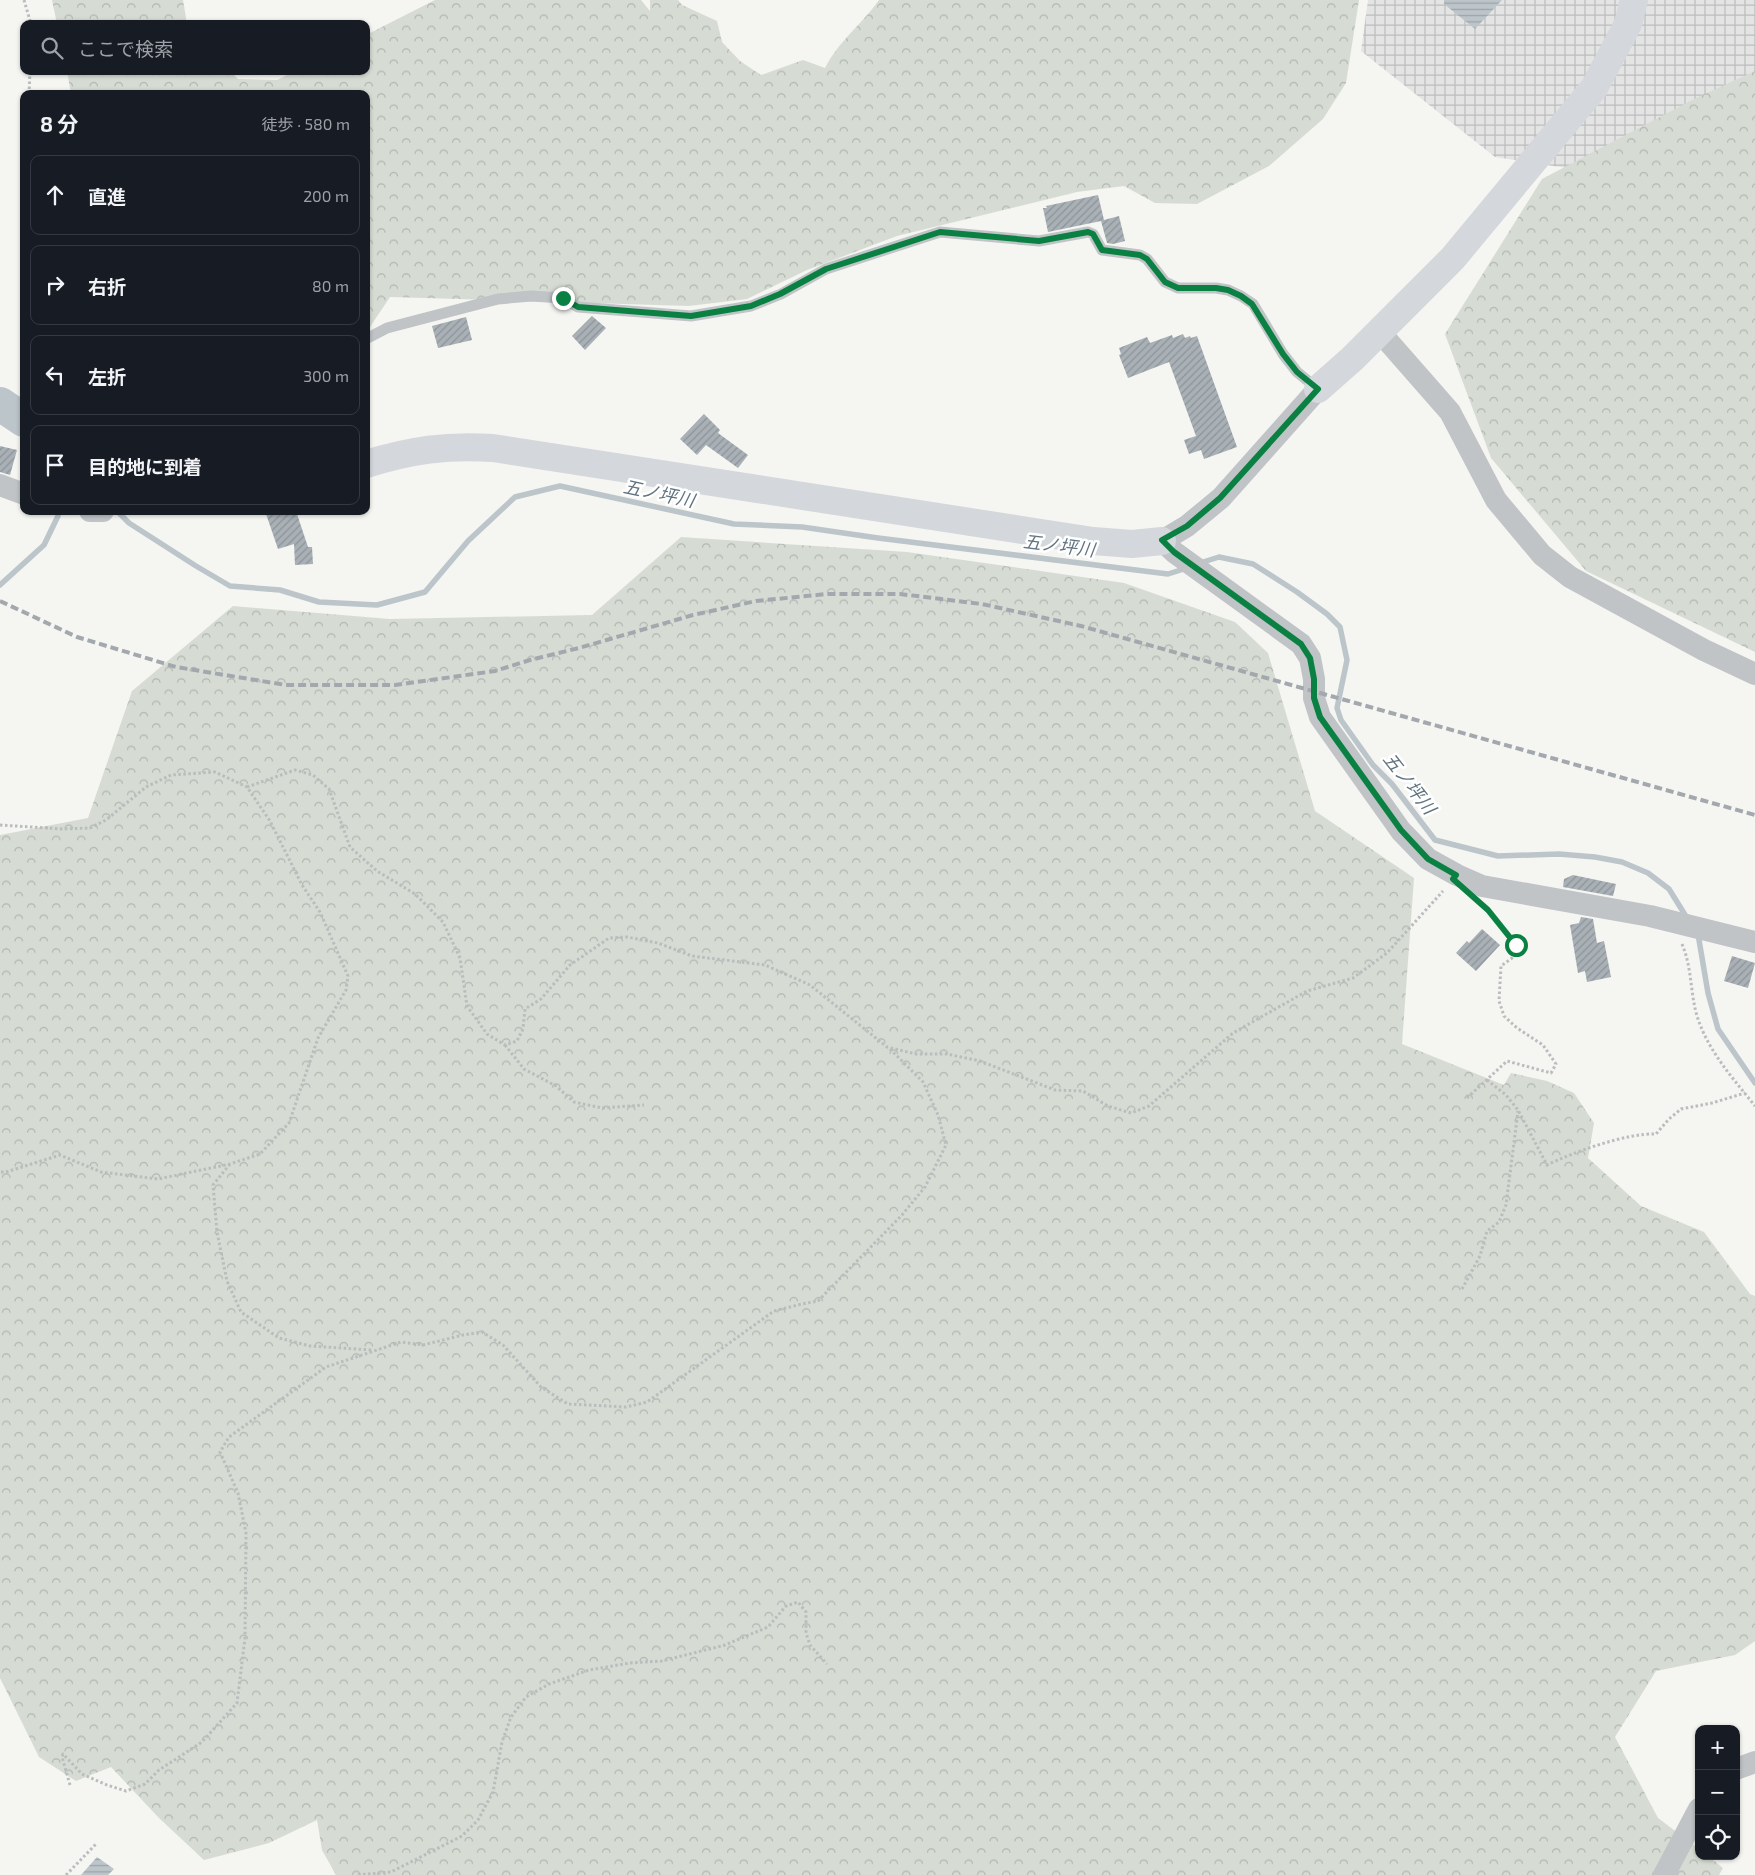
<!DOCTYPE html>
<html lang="ja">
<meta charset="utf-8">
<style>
body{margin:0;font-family:"Exo 2","Noto Sans JP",sans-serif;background:#20242c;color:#f1f3f6}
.controls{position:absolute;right:15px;bottom:15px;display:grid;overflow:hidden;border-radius:10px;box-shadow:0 1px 4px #0004}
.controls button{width:45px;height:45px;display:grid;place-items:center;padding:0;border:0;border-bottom:1px solid #363941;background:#171b24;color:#f1f3f6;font:25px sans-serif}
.stop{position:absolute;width:15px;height:15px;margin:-11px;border:4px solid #0b8043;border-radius:50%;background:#fff}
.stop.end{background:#0b8043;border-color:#fff;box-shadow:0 1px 5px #0008}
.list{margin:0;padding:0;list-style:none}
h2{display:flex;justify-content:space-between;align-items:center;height:65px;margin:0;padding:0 20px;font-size:21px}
h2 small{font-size:16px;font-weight:400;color:#9ea1a6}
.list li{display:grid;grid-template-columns:32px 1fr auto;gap:15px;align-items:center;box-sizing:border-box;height:80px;margin:0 10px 10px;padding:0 10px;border:1px solid #363941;border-radius:10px}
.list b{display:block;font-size:19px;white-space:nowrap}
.list em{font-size:16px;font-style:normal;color:#9ea1a6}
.icon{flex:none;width:28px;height:28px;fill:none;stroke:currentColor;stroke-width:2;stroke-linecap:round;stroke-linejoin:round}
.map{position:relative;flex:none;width:1755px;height:1875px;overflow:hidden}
.search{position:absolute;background:#171b24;box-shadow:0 1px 4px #0004;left:20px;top:20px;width:350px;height:55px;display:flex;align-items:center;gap:12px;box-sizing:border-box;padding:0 18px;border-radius:10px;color:#9ea1a6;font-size:19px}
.panel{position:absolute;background:#171b24;box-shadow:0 1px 4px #0004;left:20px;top:90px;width:350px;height:425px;border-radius:10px}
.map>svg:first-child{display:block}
.industrial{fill:url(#industrial-grid)}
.forest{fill:url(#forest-crowns)}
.water{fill:url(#water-rules)}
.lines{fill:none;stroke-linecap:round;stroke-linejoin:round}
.stream{stroke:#bcc5ca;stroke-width:5.5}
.river{stroke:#bcc5ca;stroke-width:34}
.building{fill:url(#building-hatch)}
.path{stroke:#babcbe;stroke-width:3;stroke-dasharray:2.5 2.5;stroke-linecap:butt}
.lane{stroke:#c0c4c7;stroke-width:11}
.street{stroke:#c0c4c7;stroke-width:22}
.secondary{stroke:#d4d8dc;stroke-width:28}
.rail{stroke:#a3a8ae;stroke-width:4;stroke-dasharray:8 4;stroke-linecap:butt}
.route{stroke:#0b8043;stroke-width:6}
.labels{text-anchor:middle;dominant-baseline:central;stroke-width:5;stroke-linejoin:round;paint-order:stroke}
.water-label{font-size:18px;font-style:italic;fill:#61747f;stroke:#fff}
</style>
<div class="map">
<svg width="1755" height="1875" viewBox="0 0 1755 1875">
<defs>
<pattern id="industrial-grid" width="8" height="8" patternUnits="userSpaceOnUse" patternTransform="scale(1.25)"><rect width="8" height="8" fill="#e3e4e3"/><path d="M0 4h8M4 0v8" fill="none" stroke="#bcbdbd"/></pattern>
<pattern id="forest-crowns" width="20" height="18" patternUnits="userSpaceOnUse" patternTransform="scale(1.25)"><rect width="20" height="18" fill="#d6dcd3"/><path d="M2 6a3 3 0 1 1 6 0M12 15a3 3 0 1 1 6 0" fill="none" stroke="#b1b7b1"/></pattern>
<pattern id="water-rules" width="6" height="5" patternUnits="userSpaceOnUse" patternTransform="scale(1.25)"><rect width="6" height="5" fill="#bcc5ca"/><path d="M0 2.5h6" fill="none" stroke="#9ca4a9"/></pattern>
<pattern id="building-hatch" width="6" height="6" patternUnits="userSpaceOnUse" patternTransform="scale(1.25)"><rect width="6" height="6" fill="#a9b1b6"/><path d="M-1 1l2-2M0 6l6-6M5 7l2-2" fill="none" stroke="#8d9499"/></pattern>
</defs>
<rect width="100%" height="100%" fill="#f5f5f2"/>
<path class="industrial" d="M1368 0H1755V173L1710 190 1495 157 1361 51Z"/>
<path class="forest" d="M52 0H183L187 24H57Z
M435 0H641L650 11V0H678L682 5 717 21 722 42 740 61 761 75 803 60 825 68C838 42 862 24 879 0H1359L1346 83 1323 119 1269 166 1197 204 1155 203 1124 186 1077 192 897 236 807 270 747 299 689 306 390 297 366 333V94H71L67 71H230L238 79 277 80 295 71H366V35Z
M1755 71V652L1586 571 1491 458 1445 334 1542 179 1694 99Z
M681 537 907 552 1124 583 1235 622 1268 653 1315 811 1414 878 1402 1044 1504 1085 1511 1073 1547 1081 1574 1093 1594 1123 1588 1158 1641 1206 1704 1232 1750 1294 1755 1296V1641L1735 1655 1656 1671 1615 1737 1658 1818 1699 1849V1856H1708L1723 1868 1719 1875H336L322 1850 317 1820 269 1843 204 1860 159 1818 111 1767 76 1781 39 1757 0 1678V835L88 818 132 691 233 606 390 619 592 615Z"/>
<path class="water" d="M1444 0H1502L1475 29 1444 4Z
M97 1857 114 1869 108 1875H81Z"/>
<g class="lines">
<path class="stream" d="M117 511 129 523 196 566 230 586 280 590 319 602 377 605 425 592 468 541 515 497 560 486 734 524 802 527 878 538 1168 574 1187 568
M1200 563 1219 557 1253 564 1297 592 1327 614 1340 627 1347 660 1337 708 1341 720 1373 765 1392 784 1435 840 1498 856 1559 854 1595 857 1622 862 1648 873 1669 889 1687 918
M0 585 44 545 58 516V511
M1698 934 1708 993 1718 1029 1755 1083"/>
<path class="river" d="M0 404 24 420"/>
</g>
<path class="building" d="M1098 195 1104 220 1119 216 1125 241 1113 244 1107 243 1101 221 1048 232 1043 208H1047L1046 206Z
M592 316 606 328 585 350 572 336Z
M466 317 472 340 438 348 432 326Z
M1183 334 1185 338 1190 336 1191 338 1197 336 1237 447 1204 459 1201 450 1189 454 1184 440 1196 436 1169 362 1128 378 1119 355 1121 354 1119 348 1147 337 1150 343 1172 335 1173 338Z
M704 414 720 430 718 433 748 455 738 468 706 445 697 455 680 439Z
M0 446 17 450 10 475 0 472Z
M265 511H296L308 547H312L313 564 295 565 294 544 278 549Z
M1573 875 1616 884 1613 896 1563 887 1564 879Z
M1581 917 1593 919 1597 943 1604 941 1611 977 1587 982 1585 971 1578 973 1570 925 1579 923Z
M1482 929 1500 945 1476 971 1456 953 1467 941 1469 943Z
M1732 956 1755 963 1748 988 1724 981Z"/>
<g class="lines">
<path class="path" d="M24 0 31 24
M29 94 30 71
M247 787 295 770 313 775 329 789 350 847 377 871 415 894 443 922 460 958 467 1006 487 1034 505 1045 517 1041 523 1029 525 1009 541 999 570 965 609 938 627 937 658 943 692 956 765 965 810 985 887 1047 916 1054H947L980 1061 1055 1090 1083 1091 1108 1106 1131 1113 1149 1106 1233 1033 1307 991 1353 978 1387 953 1443 891
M0 825 63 829 90 828 106 820 146 787 171 775 215 772 247 787 270 821 302 885 320 912 348 976 346 990 318 1038 289 1123 260 1154 230 1164 158 1179 101 1172 60 1155 6 1172H0
M1682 944C1692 967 1690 992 1697 1016 1708 1051 1732 1077 1755 1106
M505 1045 524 1069 556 1086 574 1102 602 1108 644 1105
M1487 1080 1506 1095 1518 1110 1547 1165C1574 1152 1626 1133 1656 1134L1669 1119 1681 1109 1712 1103 1745 1093
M1467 1098 1507 1061 1551 1073 1556 1064 1543 1045 1517 1028 1504 1016 1499 1001 1501 966 1515 956 1516 945 1484 907
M230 1164 213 1185 217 1232 227 1281 241 1312 279 1338 310 1346 372 1350
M1462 1289 1480 1256 1487 1231 1499 1222 1506 1205 1518 1111
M70 1785 62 1757 63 1754 82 1774 107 1785 126 1791 145 1784 159 1770 202 1742 237 1703 245 1638 246 1533 238 1493 220 1452 229 1437 326 1367 401 1342 423 1345 463 1335 482 1332 503 1345 541 1387 568 1404 626 1407 647 1402 774 1311 802 1304 818 1301 902 1215 925 1187 946 1145 938 1115 923 1082 889 1048
M66 1875 96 1844
M358 1875 391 1872 462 1836 478 1820 493 1792 502 1742 511 1717 526 1697 549 1684 589 1670 630 1663 662 1661 725 1645 768 1627 786 1606 798 1602 806 1612V1633L810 1645 827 1664"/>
<path class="lane" d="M366 339 387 328 498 299 531 296 563 298 578 307 691 316 751 306 781 294 826 269 940 232 1039 241 1088 232 1093 234 1102 250 1140 255 1147 259 1165 282 1178 288H1216L1228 290 1241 296 1253 304 1283 354 1297 372 1318 389"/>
<path class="street" d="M1379 331 1450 412 1496 500 1542 555 1570 577 1704 650 1755 674
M1318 389 1221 498 1187 526 1162 541 1174 552 1301 644 1310 658 1314 679V698L1320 717 1401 831 1428 859 1457 875 1482 886 1650 916 1755 942
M0 485 24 494
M90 511H103
M1736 1769 1755 1762
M1664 1875 1699 1809"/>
<path class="secondary" d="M1318 389 1352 359 1453 258 1594 88 1628 24 1634 0
M366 464C412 450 446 445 493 448L1093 541 1132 544 1162 541"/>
<path class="rail" d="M0 601 77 637 176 667 286 685H395L495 671 530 660 579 648 693 615 756 601 827 594H900L982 604 1081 626 1755 815"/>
</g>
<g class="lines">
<path class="route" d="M563 298 578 307 691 316 751 306 780 294 826 269 940 232 1039 241 1088 232 1093 234 1102 250 1140 255 1147 259 1165 282 1178 288H1216L1228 290 1241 296 1252 304 1283 354 1297 372 1318 389 1220 498 1187 526 1162 540 1174 552 1301 644 1310 658 1314 679V698L1320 717 1401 830 1428 859 1456 875 1453 879 1488 910 1516 945"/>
</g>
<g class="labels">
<g class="water-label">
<text transform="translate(659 493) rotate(12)">五ノ坪川</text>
<text transform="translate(1059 545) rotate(7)">五ノ坪川</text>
<text transform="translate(1410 783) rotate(52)">五ノ坪川</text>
</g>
</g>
</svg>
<div class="controls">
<button>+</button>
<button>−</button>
<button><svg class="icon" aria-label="locate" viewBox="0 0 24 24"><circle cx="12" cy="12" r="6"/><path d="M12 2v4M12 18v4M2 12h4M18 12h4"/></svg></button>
</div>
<div class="stop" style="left:1516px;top:945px"></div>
<div class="stop end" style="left:563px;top:298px"></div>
<div class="search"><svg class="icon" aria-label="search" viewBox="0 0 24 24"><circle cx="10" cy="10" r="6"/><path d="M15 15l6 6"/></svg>ここで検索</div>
<section class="panel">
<h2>8 分<small>徒歩 · 580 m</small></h2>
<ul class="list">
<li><svg class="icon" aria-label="ahead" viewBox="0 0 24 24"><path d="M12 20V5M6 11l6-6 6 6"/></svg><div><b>直進</b></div><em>200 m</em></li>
<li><svg class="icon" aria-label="right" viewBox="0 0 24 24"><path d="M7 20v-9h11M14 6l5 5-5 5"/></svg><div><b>右折</b></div><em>80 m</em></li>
<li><svg class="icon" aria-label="left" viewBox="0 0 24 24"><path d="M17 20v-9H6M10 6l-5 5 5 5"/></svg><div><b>左折</b></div><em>300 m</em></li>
<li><svg class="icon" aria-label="arrive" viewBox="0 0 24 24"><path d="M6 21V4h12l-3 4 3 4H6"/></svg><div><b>目的地に到着</b></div></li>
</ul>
</section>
</div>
